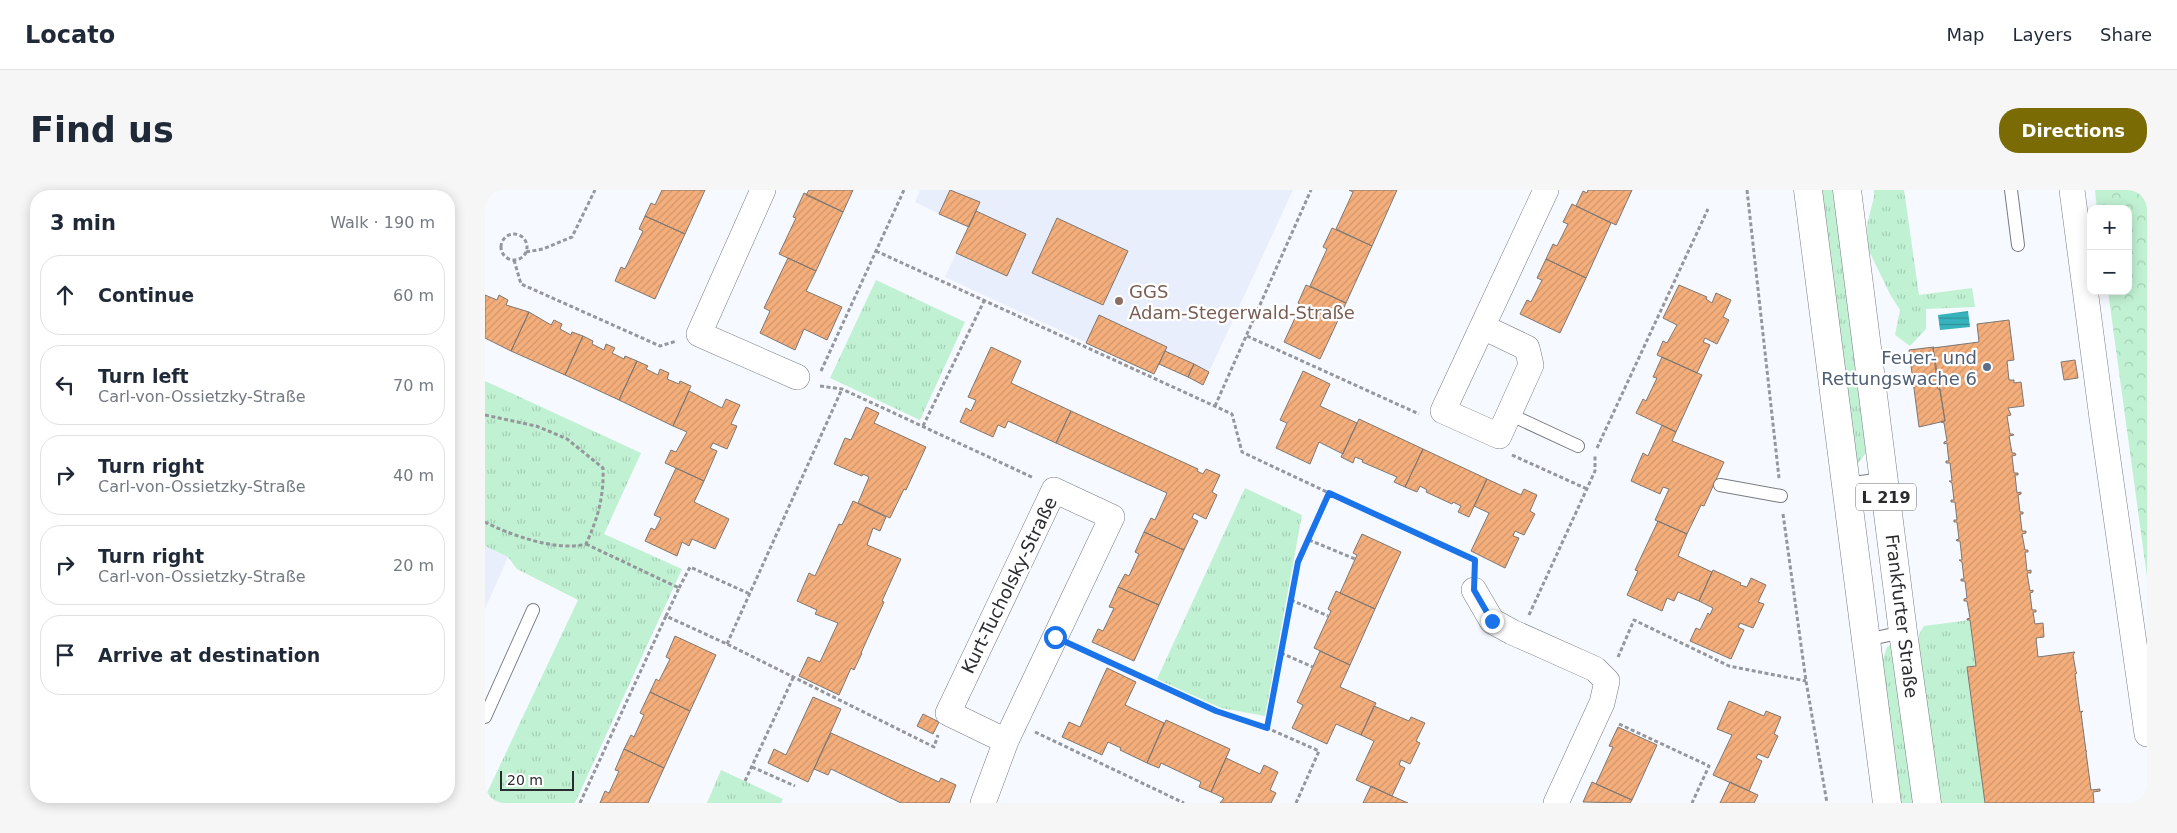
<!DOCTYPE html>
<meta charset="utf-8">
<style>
body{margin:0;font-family:"DejaVu Sans",sans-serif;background:#f6f6f7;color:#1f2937}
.controls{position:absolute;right:15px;top:15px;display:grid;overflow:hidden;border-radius:10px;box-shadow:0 2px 12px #0003}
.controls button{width:45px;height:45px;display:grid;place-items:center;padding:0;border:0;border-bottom:1px solid #e0e1e3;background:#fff;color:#1f2937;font:25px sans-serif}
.scale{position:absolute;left:15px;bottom:12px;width:74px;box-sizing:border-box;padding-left:5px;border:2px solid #2a2b2e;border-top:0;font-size:14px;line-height:18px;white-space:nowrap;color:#2a2b2e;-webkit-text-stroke:4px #fff;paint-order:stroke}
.stop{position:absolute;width:15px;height:15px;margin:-11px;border:4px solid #1a73e8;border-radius:50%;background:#fff}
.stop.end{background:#1a73e8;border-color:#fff;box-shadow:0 1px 5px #0008}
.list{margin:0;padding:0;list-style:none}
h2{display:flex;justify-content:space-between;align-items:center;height:65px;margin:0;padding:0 20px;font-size:21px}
h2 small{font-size:16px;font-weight:400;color:#747a83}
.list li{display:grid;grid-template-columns:32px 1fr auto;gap:15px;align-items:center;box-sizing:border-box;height:80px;margin:0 10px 10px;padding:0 10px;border:1px solid #e0e1e3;border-radius:20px}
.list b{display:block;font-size:19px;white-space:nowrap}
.list p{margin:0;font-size:16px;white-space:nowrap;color:#747a83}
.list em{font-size:16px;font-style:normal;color:#747a83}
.icon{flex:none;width:28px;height:28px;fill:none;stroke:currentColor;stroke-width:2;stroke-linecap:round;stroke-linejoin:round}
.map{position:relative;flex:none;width:1662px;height:613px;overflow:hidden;border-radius:20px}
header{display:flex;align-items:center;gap:30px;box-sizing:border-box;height:70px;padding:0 25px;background:#fff;border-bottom:1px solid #e0e1e3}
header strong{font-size:24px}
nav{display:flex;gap:28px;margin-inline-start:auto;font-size:18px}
.intro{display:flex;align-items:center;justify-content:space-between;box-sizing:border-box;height:120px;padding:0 30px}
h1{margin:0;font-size:35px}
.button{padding:12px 22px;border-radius:20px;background:#7a6b04;color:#fff;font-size:18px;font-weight:700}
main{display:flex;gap:30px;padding:0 30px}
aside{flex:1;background:#fff;border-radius:20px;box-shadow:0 2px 12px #0003}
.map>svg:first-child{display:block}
.built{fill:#e9eefd}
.grass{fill:url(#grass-tufts)}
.forest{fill:url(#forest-crowns)}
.water{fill:url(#water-rules)}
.building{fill:url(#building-hatch);stroke:#7e7773}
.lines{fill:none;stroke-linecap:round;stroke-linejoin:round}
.lane-casing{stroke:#797c83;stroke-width:14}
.street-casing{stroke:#797c83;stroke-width:26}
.primary-casing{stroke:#797c83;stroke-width:29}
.path{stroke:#95979c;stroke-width:3;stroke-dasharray:4 2.5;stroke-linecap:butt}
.lane{stroke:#fff;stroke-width:12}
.street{stroke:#fff;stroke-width:25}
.primary{stroke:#fff;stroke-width:28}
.route{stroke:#1a73e8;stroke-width:6}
.education-dot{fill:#8d6e63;stroke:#fff;stroke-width:2}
.service-dot{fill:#5c6f8a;stroke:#fff;stroke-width:2}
.labels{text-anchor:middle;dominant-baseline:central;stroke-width:4.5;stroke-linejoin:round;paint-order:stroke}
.shield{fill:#fff;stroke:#6a6b6d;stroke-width:1}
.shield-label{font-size:16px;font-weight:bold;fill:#2a2b2e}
.education-label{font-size:18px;fill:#785e54;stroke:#fff;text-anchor:start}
.service-label{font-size:18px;fill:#4e5e75;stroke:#fff;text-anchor:end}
.street-label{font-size:18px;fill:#2a2b2e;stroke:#fff}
</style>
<header>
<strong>Locato</strong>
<nav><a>Map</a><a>Layers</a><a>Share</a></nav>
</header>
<div class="intro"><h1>Find us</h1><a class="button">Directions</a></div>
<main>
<aside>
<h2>3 min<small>Walk · 190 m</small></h2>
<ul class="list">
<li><svg class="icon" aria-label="ahead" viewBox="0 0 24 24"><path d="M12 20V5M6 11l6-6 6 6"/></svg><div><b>Continue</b></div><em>60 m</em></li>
<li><svg class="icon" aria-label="left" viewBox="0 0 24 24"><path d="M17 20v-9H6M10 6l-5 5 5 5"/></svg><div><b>Turn left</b><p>Carl-von-Ossietzky-Straße</p></div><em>70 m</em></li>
<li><svg class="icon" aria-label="right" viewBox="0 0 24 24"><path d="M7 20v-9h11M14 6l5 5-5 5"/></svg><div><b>Turn right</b><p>Carl-von-Ossietzky-Straße</p></div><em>40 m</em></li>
<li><svg class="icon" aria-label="right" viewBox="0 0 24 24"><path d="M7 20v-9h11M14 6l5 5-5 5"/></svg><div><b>Turn right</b><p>Carl-von-Ossietzky-Straße</p></div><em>20 m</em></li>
<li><svg class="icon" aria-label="arrive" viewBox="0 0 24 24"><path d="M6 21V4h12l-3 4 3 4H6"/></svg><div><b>Arrive at destination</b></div></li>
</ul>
</aside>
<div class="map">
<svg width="1662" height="613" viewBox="0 0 1662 613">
<defs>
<pattern id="grass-tufts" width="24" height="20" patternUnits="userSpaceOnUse" patternTransform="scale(1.25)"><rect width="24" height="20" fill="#c0f1d2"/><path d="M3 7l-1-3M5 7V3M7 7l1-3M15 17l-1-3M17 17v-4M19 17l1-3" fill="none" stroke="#a5cfb5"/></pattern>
<pattern id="forest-crowns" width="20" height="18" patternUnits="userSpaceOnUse" patternTransform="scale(1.25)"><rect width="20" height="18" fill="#c0f1d2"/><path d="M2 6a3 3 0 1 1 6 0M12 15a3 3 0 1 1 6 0" fill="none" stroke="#a5cfb5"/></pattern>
<pattern id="water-rules" width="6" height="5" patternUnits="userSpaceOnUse" patternTransform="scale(1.25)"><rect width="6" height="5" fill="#37b3bd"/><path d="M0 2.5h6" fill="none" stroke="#2f929a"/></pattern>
<pattern id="building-hatch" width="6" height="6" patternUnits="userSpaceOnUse" patternTransform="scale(1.25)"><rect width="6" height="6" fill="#f4ae7b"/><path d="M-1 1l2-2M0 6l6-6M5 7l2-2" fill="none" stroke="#d1966b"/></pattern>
</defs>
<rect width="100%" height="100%" fill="#f6f9ff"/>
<path class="built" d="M435 0H808L718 195 675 174 669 184 460 87 483 38 430 12Z
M0 356 23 367 0 419Z"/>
<path class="grass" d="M1335 0H1348L1381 263 1371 276Z
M1389 0H1419L1434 105 1487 98 1490 117 1441 119V139L1425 156 1410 145 1415 120 1406 106 1383 59 1382 35 1389 7Z
M391 90 480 132 435 230 345 188Z
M0 191 156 263 119 344 197 379 90 613H0V607L93 410 32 379 23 367 0 356Z
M760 298 817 325 780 526 736 518 672 489Z
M1485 430 1491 476 1482 477 1500 613H1454L1433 453 1435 442 1439 436Z
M1407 454 1428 613H1415L1396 475 1402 457Z
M236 580 298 609 296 613H222Z"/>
<path class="forest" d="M1610 0H1662V387L1623 101H1643V19H1612Z"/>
<path class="water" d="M1483 121 1485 137 1455 140 1453 125Z"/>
<path class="building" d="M177 0H220L200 44 160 26 166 13 170 15Z
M324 0H368L358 22 321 5Z
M465 0 495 12 484 37 454 24Z
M864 0H912L887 56 851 39 868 2Z
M1103 0H1147L1131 35 1091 16 1098 1 1102 3Z
M319 3 358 22 331 81 294 64 311 28 308 27Z
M1087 14 1126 33 1101 88 1061 69 1068 54 1072 56 1083 34 1078 32Z
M491 21 541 44 522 86 471 63Z
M160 26 200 44 170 109 130 91 136 77 140 79 158 41 154 39Z
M572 28 643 61 618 115 547 83Z
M847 38 887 56 861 113 825 96 842 59 838 57Z
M303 68 331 81 321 101 357 117 342 150 319 139 310 160 275 143 285 121 279 118Z
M1061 69 1101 88 1075 143 1035 124 1042 110 1046 112 1057 90 1052 88Z
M821 95 861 113 835 169 799 152 816 115 813 113Z
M1194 95 1222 107 1221 109 1227 113 1231 103 1246 110 1238 127 1244 130 1232 154 1220 148 1218 152 1225 155 1212 183 1172 165 1178 151 1182 153 1192 135 1178 128Z
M0 105 12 110 14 105 23 110 21 115 44 122 26 161 0 148Z
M44 122 66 135 69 130 77 134 75 139 86 145 87 142 98 146 80 185 26 161Z
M614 125 682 157 669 184 601 153Z
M1524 130 1529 170 1522 171 1524 190H1529V193L1536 192 1539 216 1523 218 1526 225 1522 226 1525 244H1528L1529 245 1524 246 1527 263H1530L1531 265 1527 266 1529 283H1533V285H1530L1532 303 1536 302V304L1533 305 1535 322H1538V324H1535L1537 341H1541V343L1537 344 1540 360H1543V362H1540L1542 381 1546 380V383H1542L1545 401 1548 400V402L1545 403 1547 420H1551V422H1548L1550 434 1558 433 1559 447 1551 448 1553 467 1590 462 1588 465 1591 482 1592 483 1590 484 1595 522 1598 521 1596 523 1601 561H1602L1601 562 1606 600 1615 599V601L1608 602 1609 613H1500L1482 477 1491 476 1485 430H1482V429L1485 428 1482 411H1479V409L1482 408 1480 391H1476V389H1479L1477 372 1474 370H1477L1475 351H1472L1471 350 1474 349 1472 332H1469V330H1472L1470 312H1466V310H1469L1467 293 1464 291H1467L1465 273H1461V271H1464L1463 264 1462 253 1459 254V252L1462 251 1459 233 1456 232 1460 231 1448 158 1494 152 1492 134Z
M98 146 108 151 107 154 119 160 121 154 130 158 127 163 139 169 140 166 152 171 134 210 80 185Z
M506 157 536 171 526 193 586 221 571 253 523 231 520 238 513 235 508 247 475 232 481 218 486 221 491 210 483 207Z
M1449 157 1448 158 1453 199H1455L1460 231 1434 237 1424 160Z
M680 161 709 174 703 187 674 174Z
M1177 167 1217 185 1191 242 1151 223 1158 209 1161 211 1172 188 1168 187Z
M1590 170 1593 188 1579 190 1576 172Z
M152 171 163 176 161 179 173 185 175 179 184 183 182 189 194 194 195 191 206 196 188 236 134 210Z
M709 174 724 182 718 195 703 187Z
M818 181 845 194 835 216 872 233 858 264 834 252 825 274 791 258 802 233 795 230Z
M204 201 237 218 241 209 255 215 246 234 252 236 242 259 228 253 225 258 232 261 219 291 180 273 186 260 191 262 202 242 188 236Z
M381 217 394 223 389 233 441 257 421 300 419 299 405 328 373 313 384 287 378 284 377 286 349 274 360 248 366 250Z
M586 221 713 279 712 281 718 284 721 279 735 285 727 302 732 305 721 329 709 323 707 328 713 331 699 360 659 342 666 328 670 330 682 303 571 253Z
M874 229 938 259 920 297 909 292 912 287 877 272 878 270 870 267 868 273 856 267Z
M1177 235 1191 242 1187 251 1239 272 1219 316 1216 315 1202 344 1170 330 1184 299 1178 297 1175 304 1146 291 1158 263 1163 266Z
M938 259 1002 289 984 327 973 322 976 316 968 312 967 314 941 302 942 300 935 296 932 302 920 297Z
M191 278 219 291 209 312 244 329 230 359 207 349 204 356 197 352 192 366 160 351 166 338 170 340 176 328 169 325Z
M1002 289 1036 305 1039 299 1052 305 1045 321 1050 324 1039 345 1030 341 1028 346 1034 348 1020 378 986 361 1004 323 989 316Z
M368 311 401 327 395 341 388 338 382 355 416 369 397 411 399 412 376 463H377L369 480 366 478 354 505 314 486 323 467 335 472 353 433 330 424 332 420 312 411 324 383 330 386 354 334 357 335Z
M1173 331 1202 344 1193 366 1227 382 1214 411 1193 402 1189 411 1182 408 1177 421 1142 405 1153 381 1150 380Z
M659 342 699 360 674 415 633 397 640 384 644 386 654 364 650 362Z
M877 344 916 362 890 419 855 403 872 365 868 363Z
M1228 380 1256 393 1255 395 1262 397 1266 388 1281 395 1273 412 1279 414 1268 438 1255 433 1253 437 1259 440 1246 469 1205 451 1211 438 1215 440 1223 423 1225 425 1228 418 1214 411Z
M633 397 674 415 649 471 607 452 613 439 618 441 629 418 624 417Z
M851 401 890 419 865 475 829 458 846 421 843 419Z
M190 446 231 465 205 521 165 502 171 489 174 491 185 469 181 467Z
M835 461 865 475 855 497 891 513 876 545 851 534 842 554 807 538 818 515 812 512Z
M622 478 651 492 640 515 679 533 662 573 635 560 636 558 623 552 617 565 577 547 584 532 595 537Z
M165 502 205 521 179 578 139 559 146 545 149 547 159 525 155 523Z
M328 507 356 519 323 592 283 573 289 559 301 565Z
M1244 511 1279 526 1281 521 1296 527 1289 544 1293 546 1283 568 1273 564 1271 568 1277 571 1264 601 1228 585 1247 545 1232 539Z
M889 516 924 531 926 527 940 533 931 551 935 553 925 574 916 570 914 575 920 578 907 606 871 590 889 551 876 545Z
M438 524 454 532 448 544 432 536Z
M681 530 745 559 726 602 714 597 716 592 676 573 674 578 662 573Z
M1133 537 1172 555 1147 610 1111 594 1128 557 1124 556Z
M346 543 454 592 456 588 471 595 464 613H416L346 579 343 585 329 579Z
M139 559 179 578 163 613H115L120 601 124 603 134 581 130 580Z
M741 568 775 584 779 575 793 582 785 600 791 603 786 613H735L739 608 726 602Z
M1107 592 1147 610 1145 613 1098 612Z
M1245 592 1273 605 1269 613H1235Z
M886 596 907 606 923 613H878Z"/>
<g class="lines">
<defs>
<path id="lane" d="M1526 0 1533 55
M1024 224 1093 256
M1360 294 1399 289
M1235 295 1296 306
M1381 450 1418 442
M0 527 48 420"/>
<path id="street" d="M278 0 214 144 312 187
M1587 0 1617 228 1662 544
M998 137 1042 158 1046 175 1014 246 958 221 1061 0
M989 400 1007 431 1027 442 1110 479 1122 491 1117 513 1071 613
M498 613 521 551 627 327 569 300 463 523 521 551"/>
<path id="primary" d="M1323 0 1402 613
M1362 0 1418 442 1442 613"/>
</defs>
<use href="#lane" class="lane-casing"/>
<use href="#street" class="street-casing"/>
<use href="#primary" class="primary-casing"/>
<path class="path" d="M1262 0 1294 288
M16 57a13 13 0 1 1 26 0a13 13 0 1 1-26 0Z
M391 61 747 224 757 262 844 303
M41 62 58 59 87 47 110 0
M29 70 36 94 175 156 192 151
M762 146 934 224
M336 181 419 0
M335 196 357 199 549 288
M730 216 826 0
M0 225 51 236 66 242 82 249 118 278C119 306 113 328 101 354 73 362 25 345 0 332
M438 236 499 111
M1112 258 1223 19
M1027 265 1102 299
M1298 324 1321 491 1342 613
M824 350 870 369
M101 354 194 398 181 426 242 454 449 557 453 545
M194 398 205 377 265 404
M806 410 843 426
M1044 425 1110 281V265
M242 454 357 199
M592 457 731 521 782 538
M796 463 828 477
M1133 467 1149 430 1244 476 1321 491
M1134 534 1224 576 1207 613
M550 542 699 613
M267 577 310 596
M260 591 308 488
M95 613 181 426
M811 613 834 561 782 538 813 372 844 303 990 371V377"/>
<use href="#lane" class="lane"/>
<use href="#street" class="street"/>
<use href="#primary" class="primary"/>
</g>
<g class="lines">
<path class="route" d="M570 447 731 521 782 538 813 372 844 303 990 370 989 400 1007 431"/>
</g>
<circle class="education-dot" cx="634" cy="111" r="5"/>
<circle class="service-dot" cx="1502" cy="177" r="5"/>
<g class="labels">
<rect class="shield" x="1371" y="293.5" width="60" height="27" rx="4"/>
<g class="shield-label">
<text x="1401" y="307">L 219</text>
</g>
<g class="education-label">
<text x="644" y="101">GGS<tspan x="644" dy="21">Adam-Stegerwald-Straße</tspan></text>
</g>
<g class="service-label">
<text x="1492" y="167">Feuer- und<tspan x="1492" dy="21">Rettungswache 6</tspan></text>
</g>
<g class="street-label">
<text transform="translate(524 395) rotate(-64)">Kurt-Tucholsky-Straße</text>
<text transform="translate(1417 426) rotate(83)">Frankfurter Straße</text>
</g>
</g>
</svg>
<div class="controls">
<button>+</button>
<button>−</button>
</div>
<div class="scale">20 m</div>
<div class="stop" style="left:570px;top:447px"></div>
<div class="stop end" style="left:1007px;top:431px"></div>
</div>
</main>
